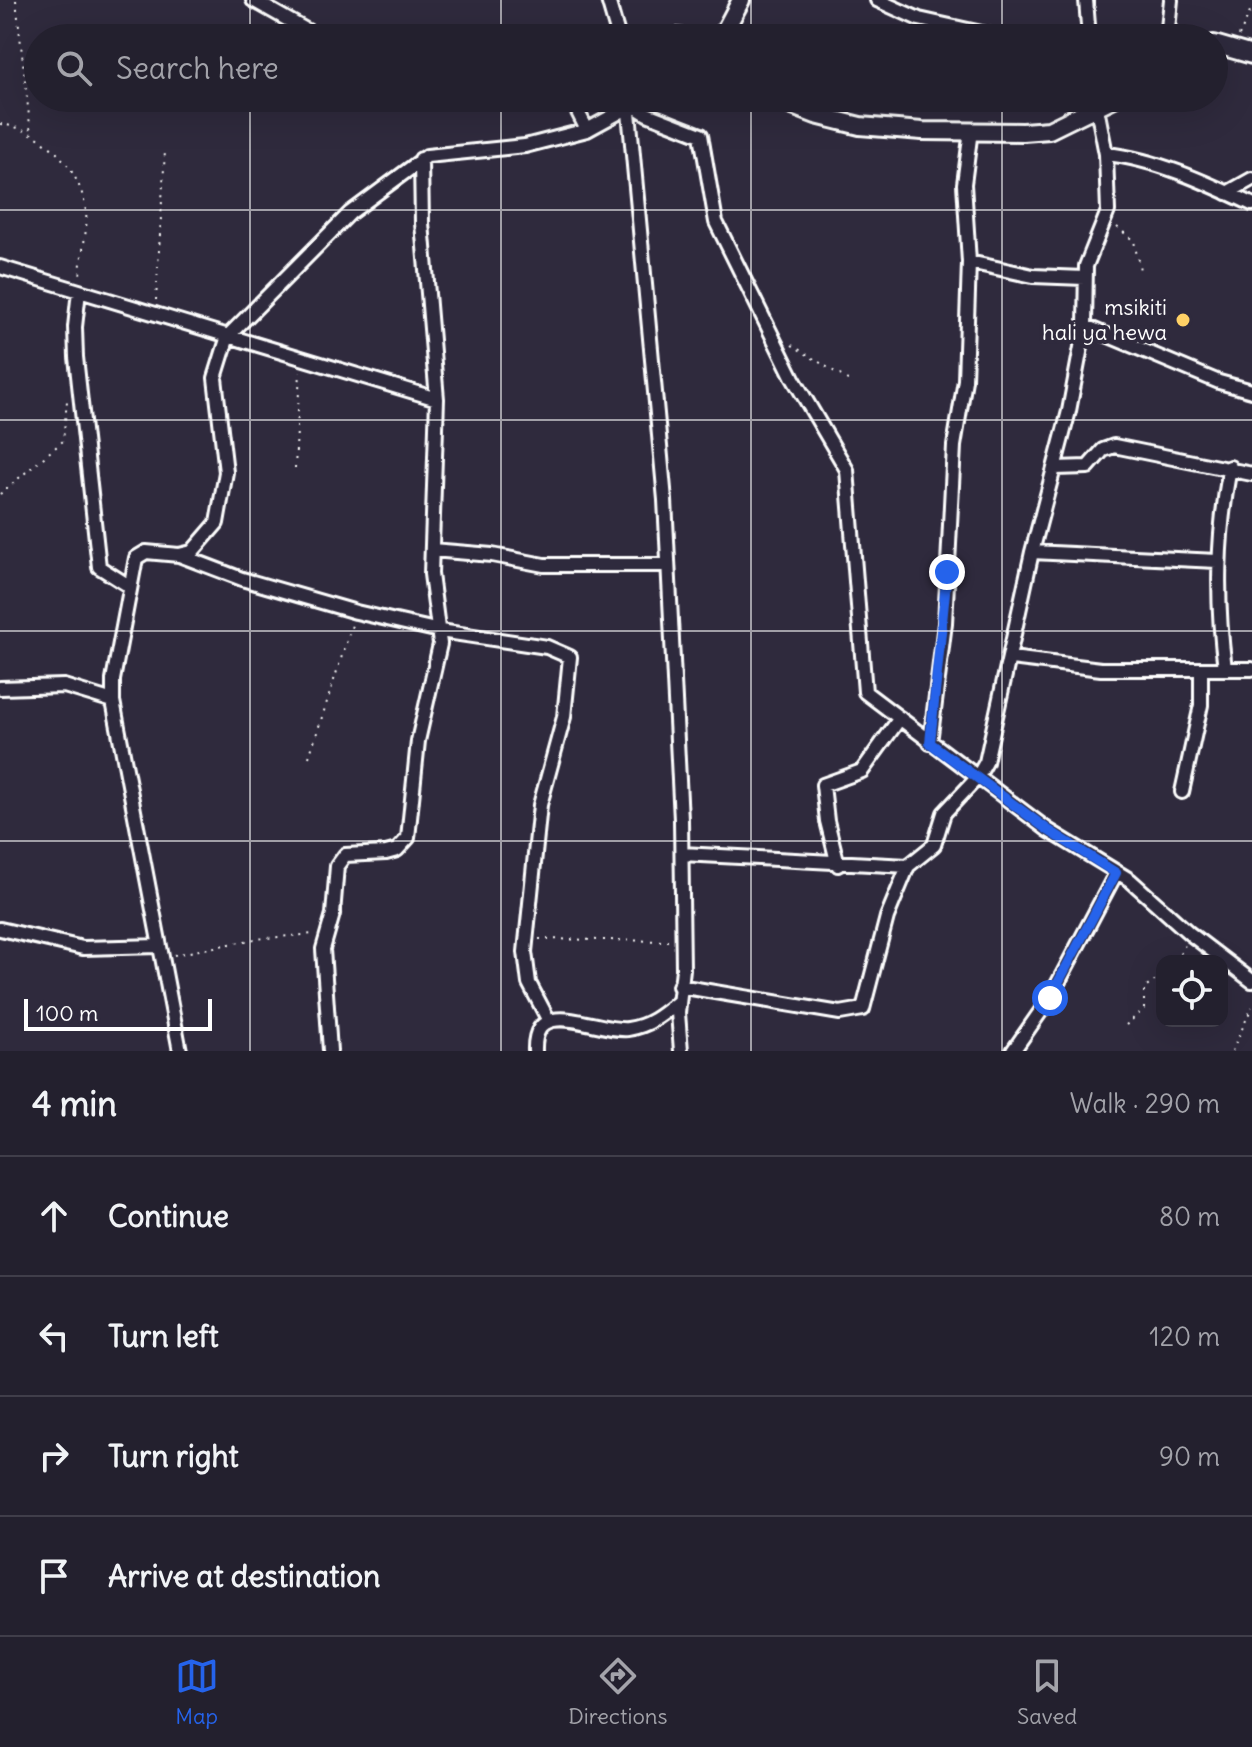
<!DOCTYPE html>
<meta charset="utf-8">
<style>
body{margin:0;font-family:Delius,sans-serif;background:#2f2d3a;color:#f1f3f6}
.controls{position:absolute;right:24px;bottom:24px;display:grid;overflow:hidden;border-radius:16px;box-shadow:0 8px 32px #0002}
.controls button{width:72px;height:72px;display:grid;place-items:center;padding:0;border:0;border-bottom:2px solid #403e4a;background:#23202e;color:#f1f3f6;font:40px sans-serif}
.scale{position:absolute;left:24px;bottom:20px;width:188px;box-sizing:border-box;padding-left:8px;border:4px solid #fff;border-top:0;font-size:22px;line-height:28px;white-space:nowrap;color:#fff;-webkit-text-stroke:6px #2f2a3d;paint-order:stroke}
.stop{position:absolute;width:24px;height:24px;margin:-18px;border:6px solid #2563eb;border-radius:50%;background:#fff}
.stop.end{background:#2563eb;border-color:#fff;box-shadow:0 2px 8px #0008}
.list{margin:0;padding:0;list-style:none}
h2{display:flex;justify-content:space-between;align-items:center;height:104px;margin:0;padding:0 32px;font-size:34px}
h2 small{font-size:26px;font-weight:400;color:#a3a3aa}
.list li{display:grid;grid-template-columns:52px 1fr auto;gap:24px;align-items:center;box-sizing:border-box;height:120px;padding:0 32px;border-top:2px solid #403e4a}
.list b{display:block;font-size:30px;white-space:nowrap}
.list em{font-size:26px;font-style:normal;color:#a3a3aa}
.icon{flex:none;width:44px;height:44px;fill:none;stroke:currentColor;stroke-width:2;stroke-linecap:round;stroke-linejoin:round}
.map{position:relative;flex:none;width:1252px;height:1051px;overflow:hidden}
.search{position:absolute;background:#23202e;box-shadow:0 8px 32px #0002;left:24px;right:24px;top:24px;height:88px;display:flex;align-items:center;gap:20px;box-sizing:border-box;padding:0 28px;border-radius:44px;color:#a3a3aa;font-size:30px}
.sheet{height:584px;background:#23202e}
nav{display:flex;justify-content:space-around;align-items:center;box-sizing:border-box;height:112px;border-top:2px solid #403e4a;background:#23202e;font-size:22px;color:#a3a3aa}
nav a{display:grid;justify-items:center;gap:4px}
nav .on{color:#2563eb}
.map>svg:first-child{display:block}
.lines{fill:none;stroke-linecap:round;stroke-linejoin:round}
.minor-casing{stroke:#fff;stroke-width:18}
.tertiary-casing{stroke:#fff;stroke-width:22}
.path{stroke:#fff;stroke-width:2;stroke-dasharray:2 6;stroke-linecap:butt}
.minor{stroke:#2f2a3d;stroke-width:12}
.tertiary{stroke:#2f2a3d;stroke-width:16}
.route{stroke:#2563eb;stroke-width:10}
.grid{fill:none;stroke:#fff;stroke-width:2;stroke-opacity:0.55}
.poi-dot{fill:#ffd166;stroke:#2f2a3d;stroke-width:3}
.labels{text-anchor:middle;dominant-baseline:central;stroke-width:8;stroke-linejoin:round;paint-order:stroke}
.poi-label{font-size:22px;fill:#fff;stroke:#2f2a3d;text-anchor:end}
</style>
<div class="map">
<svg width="1252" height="1051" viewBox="0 0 1252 1051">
<rect width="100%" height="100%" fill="#2f2a3d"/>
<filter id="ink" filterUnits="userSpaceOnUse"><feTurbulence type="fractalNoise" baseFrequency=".0125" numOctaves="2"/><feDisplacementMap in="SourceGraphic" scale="16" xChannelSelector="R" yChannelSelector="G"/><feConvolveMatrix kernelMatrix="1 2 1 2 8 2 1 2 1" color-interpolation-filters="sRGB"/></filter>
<g filter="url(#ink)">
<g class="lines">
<defs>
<path id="minor" d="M253 0 320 38
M608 0 619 38
M877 0 919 19 1004 38
M1086 0 1089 38
M653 38 675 35 703 38
M1167 38 1171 0
M571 98 587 130
M1078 98 1088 113
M628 101 665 500 681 820 683 969 678 1013 681 1051
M628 102 647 114 701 135 716 222 793 378 847 470 865 692 1048 830 1130 880 1189 933 1252 981
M1106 154C1156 159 1207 183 1252 204
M1227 193 1252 179
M969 262 1033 276 1084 278
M0 267 437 399
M79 291 75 327 76 357 99 567 129 586
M1085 326 1219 382 1252 391
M1055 468 1088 467 1103 450 1114 446 1252 474
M432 550 492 555 544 565H668
M1032 552 1217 561
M179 555 242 579 356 612 440 631 547 647 570 657 564 717 540 805 525 952 529 983 549 1021
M1011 658 1101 669H1252
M1225 669C1216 599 1217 537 1230 467
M0 688 64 686 113 701
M930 743 945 623 954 446 965 380 969 262 964 184 971 130
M1182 792 1201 705V670
M682 854 908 866
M838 865 827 821 823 785 862 771 900 718
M0 929 83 948 159 946
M679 986 840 1013 863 1009 887 917 908 866 934 845 944 813 977 778 986 762 1032 552 1069 411 1085 326 1086 266 1108 211 1106 154 1095 98
M180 1051 113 701V680L136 558 146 552 179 555 192 552 217 523 226 472 215 378 228 336 350 213 427 156 525 146 587 130 629 107
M330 1051 323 949 333 914 337 866 345 855 386 853 397 850 408 838 418 741 440 644 431 574 437 399 422 223 421 159
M535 1051C533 993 598 1033 628 1029 649 1026 662 1015 678 1002
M1013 1051 1050 998 1116 873"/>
<path id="tertiary" d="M721 38 741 0
M1214 44 1252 55
M772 98 816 115 860 126 922 131 1023 132 1049 130 1114 98"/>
</defs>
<use href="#minor" class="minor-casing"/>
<use href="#tertiary" class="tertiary-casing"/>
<path class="path" d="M16 0 31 134
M1239 36 1252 8
M0 124C49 130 91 179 86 229 84 246 80 262 80 279
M1117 227 1134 241 1140 270
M156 300 165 151
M792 345 851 382
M295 468 300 372
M0 494 63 441 67 401
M309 757 352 625
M539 939 668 941
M174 955 255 939 314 934
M1176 961 1185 945
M1126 1025 1144 1009V989L1162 975
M1232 1051 1252 1007"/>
<use href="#minor" class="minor"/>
<use href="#tertiary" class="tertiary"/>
</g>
</g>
<g class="lines" filter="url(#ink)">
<path class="route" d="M947 572 930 743 1048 830 1116 873 1050 998"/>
</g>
<path class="grid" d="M250 0V38M501 0V38M751 0V38M1002 0V38M250 98V1051M501 98V1051M751 98V1051M1002 98V1051M0 210H1252M0 420H1252M0 631H1252M0 841H1252"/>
<circle class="poi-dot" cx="1183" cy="320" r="8"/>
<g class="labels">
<g class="poi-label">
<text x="1167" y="307">msikiti<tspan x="1167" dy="25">hali ya hewa</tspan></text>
</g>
</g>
</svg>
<div class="controls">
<button><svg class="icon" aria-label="locate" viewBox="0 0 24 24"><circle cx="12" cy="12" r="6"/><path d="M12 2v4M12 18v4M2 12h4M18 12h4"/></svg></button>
</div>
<div class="scale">100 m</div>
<div class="stop" style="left:1050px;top:998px"></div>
<div class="stop end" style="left:947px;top:572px"></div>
<div class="search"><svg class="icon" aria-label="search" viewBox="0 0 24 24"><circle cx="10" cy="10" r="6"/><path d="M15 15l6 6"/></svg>Search here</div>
</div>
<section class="sheet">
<h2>4 min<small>Walk · 290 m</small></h2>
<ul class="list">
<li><svg class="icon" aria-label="ahead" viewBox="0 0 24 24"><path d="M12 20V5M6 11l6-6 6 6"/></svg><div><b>Continue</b></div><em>80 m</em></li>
<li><svg class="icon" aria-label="left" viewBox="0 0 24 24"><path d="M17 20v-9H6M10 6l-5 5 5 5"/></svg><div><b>Turn left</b></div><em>120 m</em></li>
<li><svg class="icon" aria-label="right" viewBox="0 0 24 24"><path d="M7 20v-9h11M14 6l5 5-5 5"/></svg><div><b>Turn right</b></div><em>90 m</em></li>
<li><svg class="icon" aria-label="arrive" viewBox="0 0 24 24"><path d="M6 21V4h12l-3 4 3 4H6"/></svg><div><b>Arrive at destination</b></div></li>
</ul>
</section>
<nav>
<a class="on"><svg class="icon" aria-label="map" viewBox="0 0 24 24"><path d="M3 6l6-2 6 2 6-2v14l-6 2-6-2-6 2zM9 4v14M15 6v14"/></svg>Map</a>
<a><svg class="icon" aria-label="directions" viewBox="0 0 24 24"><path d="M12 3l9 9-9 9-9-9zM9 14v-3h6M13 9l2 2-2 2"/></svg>Directions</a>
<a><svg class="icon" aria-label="saved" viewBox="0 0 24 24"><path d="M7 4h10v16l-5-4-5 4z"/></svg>Saved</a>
</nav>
